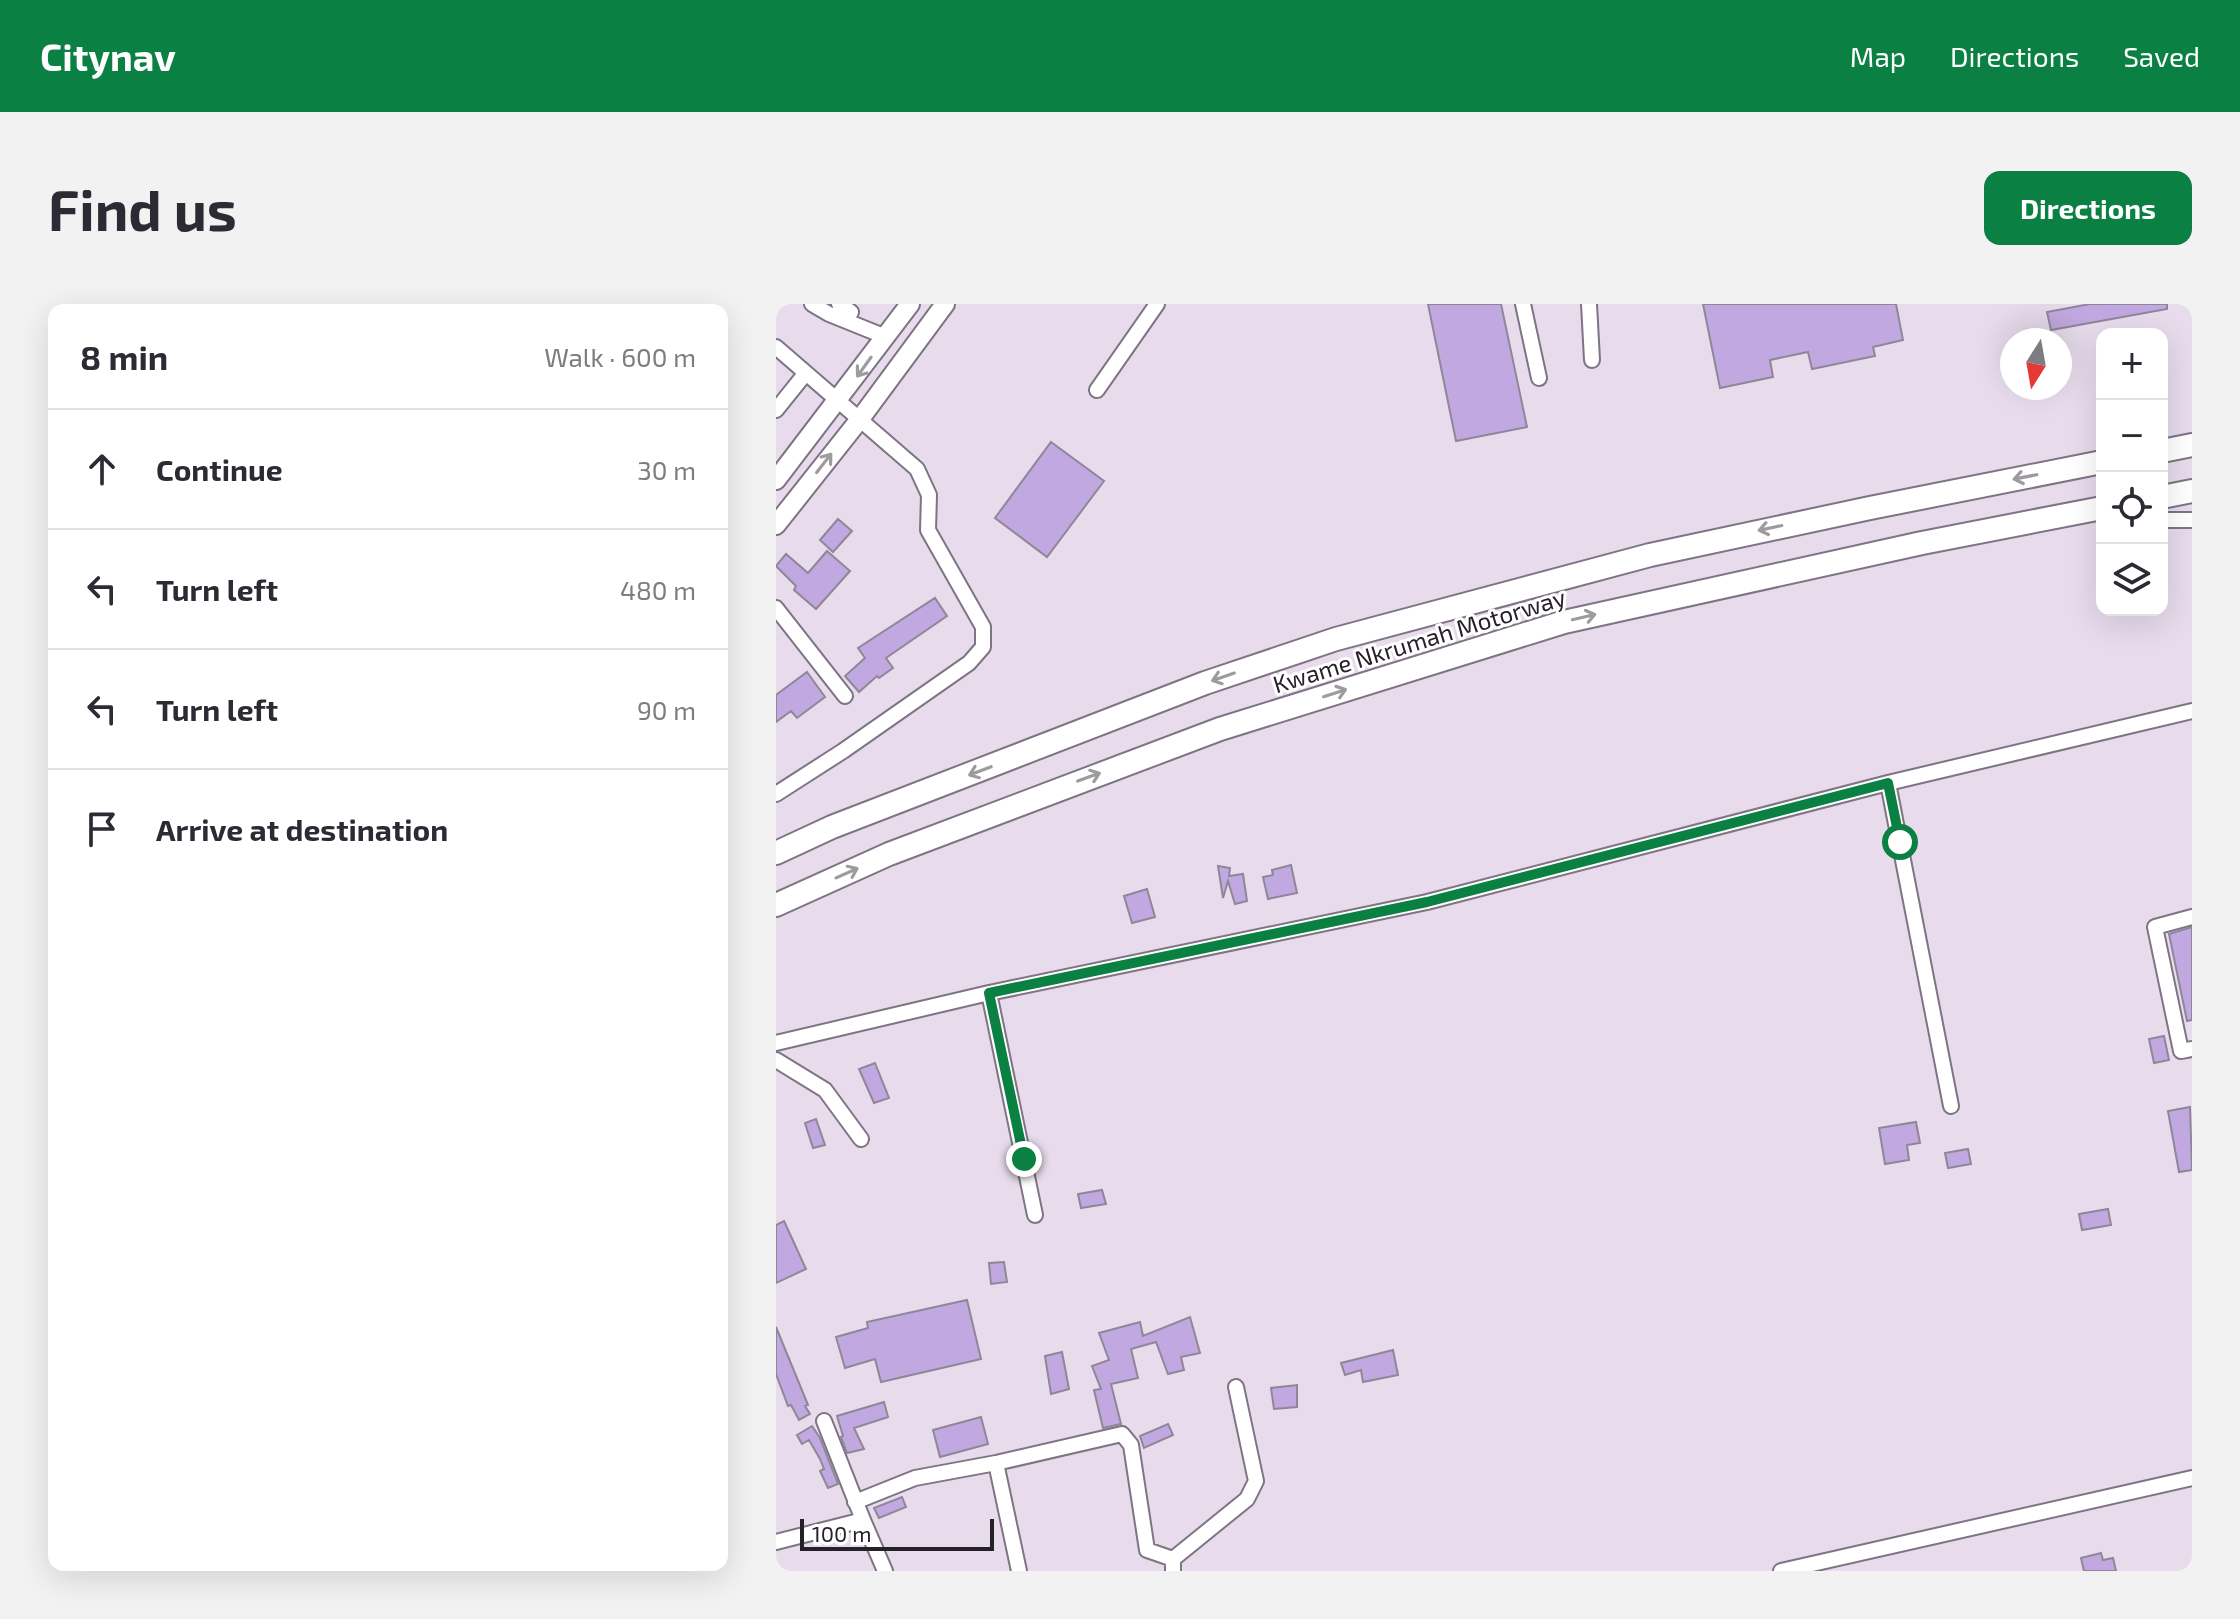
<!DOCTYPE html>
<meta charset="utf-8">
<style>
body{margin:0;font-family:"Exo 2",sans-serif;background:#f2f2f3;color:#2b2b33}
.controls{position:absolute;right:24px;top:24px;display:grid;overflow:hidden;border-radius:16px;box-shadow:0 8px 32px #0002}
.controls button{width:72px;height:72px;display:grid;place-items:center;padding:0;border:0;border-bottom:2px solid #e1e1e2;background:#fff;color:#2b2b33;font:40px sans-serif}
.compass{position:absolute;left:1224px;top:24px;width:72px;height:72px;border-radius:50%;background:#fff;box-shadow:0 8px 32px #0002;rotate:191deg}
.scale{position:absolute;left:24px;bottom:20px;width:194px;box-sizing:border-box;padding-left:8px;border:4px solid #262128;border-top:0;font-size:22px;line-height:28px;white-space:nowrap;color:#262128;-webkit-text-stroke:6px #fff;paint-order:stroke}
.stop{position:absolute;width:24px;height:24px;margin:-18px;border:6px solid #0b8043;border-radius:50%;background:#fff}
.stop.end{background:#0b8043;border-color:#fff;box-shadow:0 2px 8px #0008}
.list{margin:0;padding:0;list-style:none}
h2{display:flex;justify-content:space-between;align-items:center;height:104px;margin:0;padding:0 32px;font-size:34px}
h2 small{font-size:26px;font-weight:400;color:#7c7c81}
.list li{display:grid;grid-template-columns:52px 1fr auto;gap:24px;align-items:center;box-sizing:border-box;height:120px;padding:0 32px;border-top:2px solid #e1e1e2}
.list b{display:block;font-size:30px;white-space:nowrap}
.list em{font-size:26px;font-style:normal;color:#7c7c81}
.icon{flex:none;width:44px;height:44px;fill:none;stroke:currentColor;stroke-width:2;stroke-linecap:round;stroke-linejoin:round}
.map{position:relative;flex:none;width:1416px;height:1267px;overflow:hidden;border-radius:16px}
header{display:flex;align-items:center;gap:48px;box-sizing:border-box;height:112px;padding:0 40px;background:#0b8043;color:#fff}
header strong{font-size:38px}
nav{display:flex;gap:44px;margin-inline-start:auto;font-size:28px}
.intro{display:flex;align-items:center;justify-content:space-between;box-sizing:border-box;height:192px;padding:0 48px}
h1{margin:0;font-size:56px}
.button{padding:20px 36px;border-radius:16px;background:#0b8043;color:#fff;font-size:28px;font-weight:700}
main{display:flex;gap:48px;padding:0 48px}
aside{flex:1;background:#fff;border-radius:16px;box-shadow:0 8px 32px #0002}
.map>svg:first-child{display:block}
.building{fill:#c2a8e1;stroke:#8e8798;stroke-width:2}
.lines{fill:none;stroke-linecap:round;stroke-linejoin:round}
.minor-casing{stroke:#7e7483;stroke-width:18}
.major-casing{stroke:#7e7483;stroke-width:22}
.highway-casing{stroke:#7e7483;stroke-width:26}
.minor{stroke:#fff;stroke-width:14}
.major{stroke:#fff;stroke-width:18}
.highway{stroke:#fff;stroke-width:22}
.oneway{stroke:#9d9b9e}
.route{stroke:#0b8043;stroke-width:10}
.labels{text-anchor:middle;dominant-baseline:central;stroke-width:6;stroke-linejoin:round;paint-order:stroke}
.street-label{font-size:24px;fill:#262128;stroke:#fff}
</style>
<header>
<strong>Citynav</strong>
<nav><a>Map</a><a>Directions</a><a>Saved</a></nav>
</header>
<div class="intro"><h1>Find us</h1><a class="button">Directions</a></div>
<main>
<aside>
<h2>8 min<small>Walk · 600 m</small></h2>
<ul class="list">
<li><svg class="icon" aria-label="ahead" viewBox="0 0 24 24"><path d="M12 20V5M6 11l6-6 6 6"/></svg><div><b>Continue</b></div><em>30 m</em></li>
<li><svg class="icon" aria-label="left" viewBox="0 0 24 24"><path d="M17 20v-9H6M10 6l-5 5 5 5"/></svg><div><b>Turn left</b></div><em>480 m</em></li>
<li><svg class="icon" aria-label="left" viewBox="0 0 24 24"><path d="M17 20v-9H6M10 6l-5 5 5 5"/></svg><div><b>Turn left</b></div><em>90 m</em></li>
<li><svg class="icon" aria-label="arrive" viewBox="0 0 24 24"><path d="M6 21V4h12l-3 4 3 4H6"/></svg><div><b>Arrive at destination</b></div></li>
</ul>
</aside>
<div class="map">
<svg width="1416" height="1267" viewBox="0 0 1416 1267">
<rect width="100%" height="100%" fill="#e7dbec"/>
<path class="building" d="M652 0H725L751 123 680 137Z
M927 0H1120L1127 36 1097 43 1099 52 1036 65 1032 48 994 56 997 73 944 84Z
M1314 0H1391V5L1275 26 1271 8Z
M275 138 328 177 271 253 219 214Z
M62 215 76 227 57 248 44 236Z
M51 247 74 267 40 305 18 286 20 282 0 262 10 250 32 269Z
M159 294 171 312 110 354 117 364 103 374 101 372 83 388 69 372 89 354 82 344Z
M31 368 49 393 21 414 15 407 0 418V391Z
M515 561 521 589 492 595 487 573 497 571 496 566Z
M442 562 454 564 453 572 467 570 471 597 459 600 452 577 447 594Z
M371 585 379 613 356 619 348 592Z
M1416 623V716L1411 717 1393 630Z
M1388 732 1393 756 1378 759 1373 735Z
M99 759 113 794 98 799 83 765Z
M1414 803 1416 866 1403 868 1392 807Z
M40 815 49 841 37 844 29 819Z
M1140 818 1144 839 1131 841 1133 856 1109 860 1103 824Z
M1192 845 1195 860 1172 864 1169 849Z
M326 886 330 900 305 904 302 890Z
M1332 905 1335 921 1306 926 1303 910Z
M8 917 30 965 0 979V921Z
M228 958 231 978 215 980 213 959Z
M191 996 205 1055 105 1078 99 1055 69 1064 60 1033 92 1024 91 1018Z
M414 1013 424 1049 405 1053 408 1066 392 1070 380 1038 355 1045 362 1074 335 1080 345 1120 327 1124 318 1086 325 1085 316 1062 333 1056 323 1029 364 1018 367 1032Z
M0 1023 32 1101 29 1102 34 1110 23 1116 15 1101 12 1102 0 1070Z
M617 1046 622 1071 587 1078 585 1066 569 1071 565 1059Z
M286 1048 293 1085 275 1090 269 1052Z
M521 1081V1103L498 1105 495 1084Z
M108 1098 112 1113 78 1124 88 1145 71 1149 65 1133 67 1132 61 1112Z
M205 1113 212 1140 164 1153 157 1126Z
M392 1120 397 1131 368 1144 364 1132Z
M36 1122 44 1134 62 1180 52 1184 44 1167 48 1165 44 1155 33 1136 26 1140 21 1131Z
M126 1193 130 1203 103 1214 98 1204Z
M1325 1249 1327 1256 1337 1254 1340 1267H1308L1305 1254Z"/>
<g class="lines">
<defs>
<path id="minor" d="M36 0 53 10 110 33
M63 0 75 8 70 17
M747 0 763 74
M813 0 816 56
M0 43 141 165 153 191 152 226 207 323V343L193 359 67 447 0 490
M321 86 381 0
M0 106 29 70
M1386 216H1416
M0 304 69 392
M1112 479 1175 802
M1416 613 1379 623 1405 747 1416 745
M213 689 259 911
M0 739 213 689 651 598 1112 479 1416 407
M0 756 49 786 85 835
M220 1159 346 1130 355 1141 371 1246 397 1255
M79 1198 139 1174 220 1159 243 1267
M87 1216 109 1267
M0 1238 87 1216 48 1117
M397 1267V1255L471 1195 480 1177 460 1083
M1005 1267 1416 1174"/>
<path id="major" d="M0 176 134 0
M0 221 84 115 169 0"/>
<path id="highway" d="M1386 147 1416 141
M1386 193 1416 187
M0 549 56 523 429 379 560 335 874 251 1094 204 1326 158
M0 601 113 550 444 425 788 318 1146 239 1326 204"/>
</defs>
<use href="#minor" class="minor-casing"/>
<use href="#major" class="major-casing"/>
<use href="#highway" class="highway-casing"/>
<use href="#minor" class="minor"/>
<use href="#major" class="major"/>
<use href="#highway" class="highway"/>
</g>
<defs><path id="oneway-shaft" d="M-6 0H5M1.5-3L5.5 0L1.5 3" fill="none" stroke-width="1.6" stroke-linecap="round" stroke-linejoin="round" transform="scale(2)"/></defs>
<g class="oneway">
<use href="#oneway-shaft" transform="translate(88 63) rotate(126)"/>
<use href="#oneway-shaft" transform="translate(48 159) rotate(-52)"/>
<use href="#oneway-shaft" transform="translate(1249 173) rotate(169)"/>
<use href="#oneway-shaft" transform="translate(994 224) rotate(168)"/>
<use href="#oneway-shaft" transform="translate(808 313) rotate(-13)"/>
<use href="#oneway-shaft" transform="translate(447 373) rotate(161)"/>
<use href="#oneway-shaft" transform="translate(559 389) rotate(-18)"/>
<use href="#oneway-shaft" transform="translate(204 467) rotate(159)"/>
<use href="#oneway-shaft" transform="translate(313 473) rotate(-20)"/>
<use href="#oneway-shaft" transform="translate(71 569) rotate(-24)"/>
</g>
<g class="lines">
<path class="route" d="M248 855 213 689 651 598 1112 479 1124 538"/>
</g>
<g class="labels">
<g class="street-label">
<text transform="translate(643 336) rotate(-17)">Kwame Nkrumah Motorway</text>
</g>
</g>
</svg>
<div class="controls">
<button>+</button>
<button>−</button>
<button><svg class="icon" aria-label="locate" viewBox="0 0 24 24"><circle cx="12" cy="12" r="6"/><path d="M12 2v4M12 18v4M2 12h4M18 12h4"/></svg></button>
<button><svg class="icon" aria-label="layers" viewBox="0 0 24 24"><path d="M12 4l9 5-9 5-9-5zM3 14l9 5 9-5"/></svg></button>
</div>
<svg class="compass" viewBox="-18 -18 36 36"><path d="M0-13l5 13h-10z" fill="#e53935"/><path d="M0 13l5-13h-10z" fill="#7c7c81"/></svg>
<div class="scale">100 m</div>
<div class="stop" style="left:1124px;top:538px"></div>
<div class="stop end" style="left:248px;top:855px"></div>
</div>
</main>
